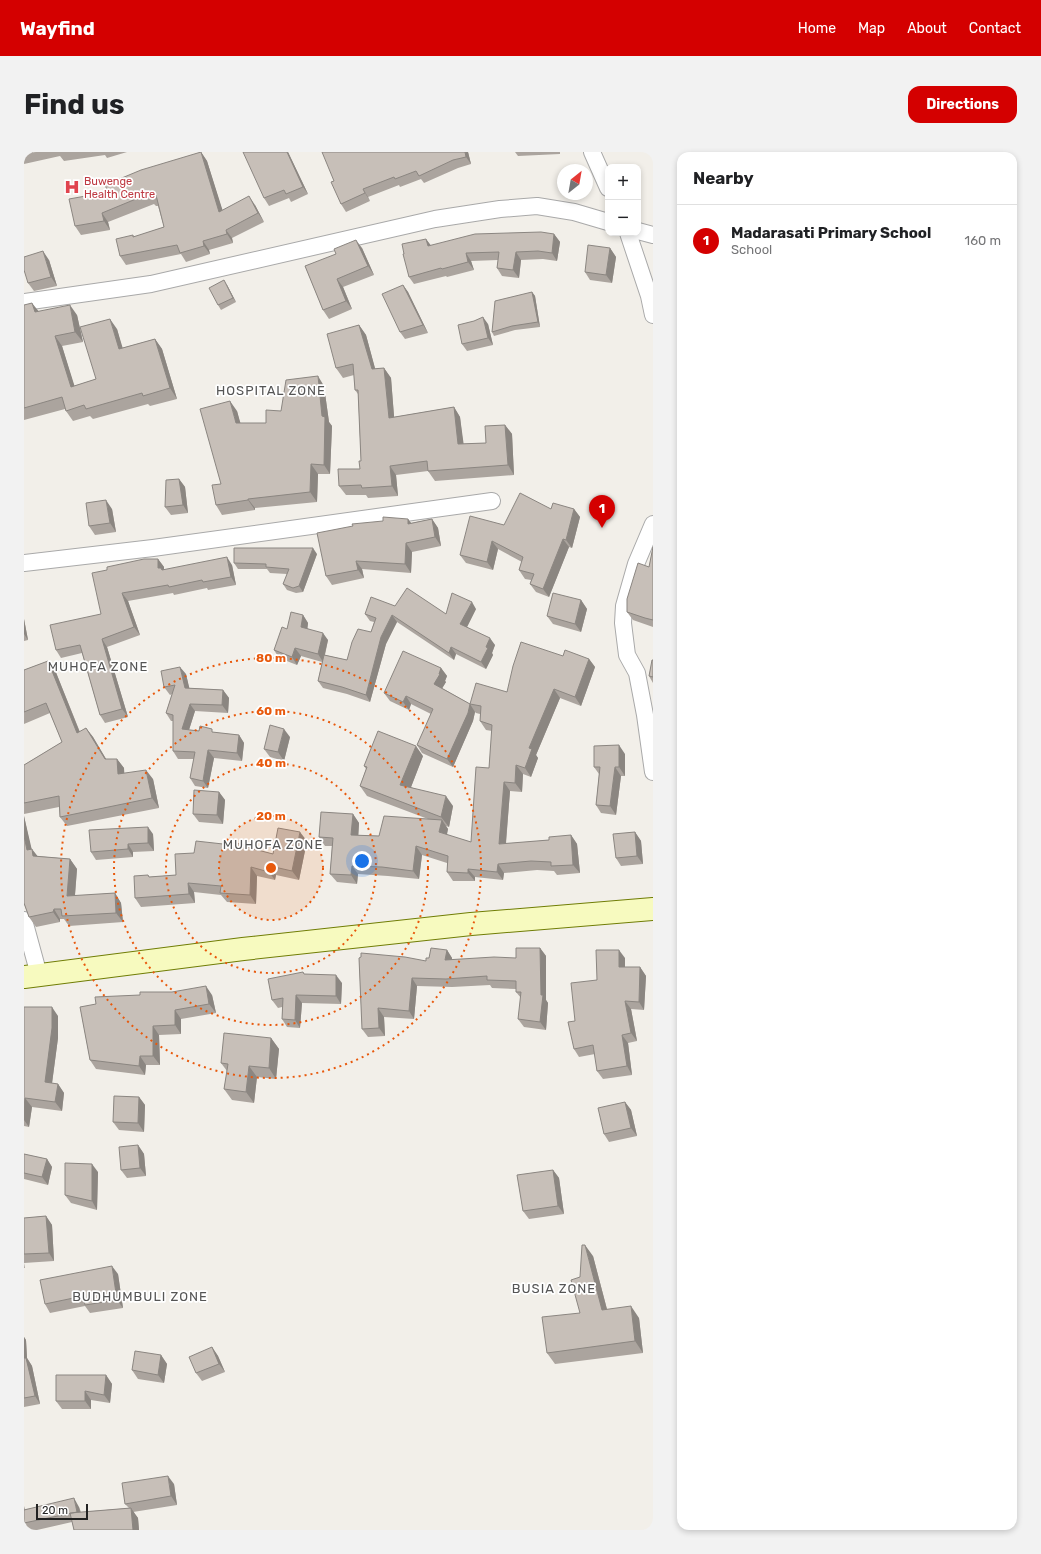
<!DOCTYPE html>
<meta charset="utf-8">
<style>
body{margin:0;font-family:Rubik,sans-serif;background:#f2f2f2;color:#202124}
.controls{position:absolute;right:12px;top:12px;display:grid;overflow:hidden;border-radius:8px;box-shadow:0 2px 6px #0003}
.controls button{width:36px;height:36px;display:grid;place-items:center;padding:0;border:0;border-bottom:1px solid #e0e0e0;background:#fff;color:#202124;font:20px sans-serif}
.compass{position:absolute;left:533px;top:12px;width:36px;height:36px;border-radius:50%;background:#fff;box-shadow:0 2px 6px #0003;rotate:31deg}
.scale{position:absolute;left:12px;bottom:10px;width:52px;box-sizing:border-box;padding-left:4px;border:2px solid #222;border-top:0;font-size:11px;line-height:14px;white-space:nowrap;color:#222;-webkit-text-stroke:3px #fff;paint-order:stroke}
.you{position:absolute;left:338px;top:709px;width:14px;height:14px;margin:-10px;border:3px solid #fff;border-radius:50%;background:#1a73e8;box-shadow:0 0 0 6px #1a73e833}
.badge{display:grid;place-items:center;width:26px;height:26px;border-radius:50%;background:#d40000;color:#fff;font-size:13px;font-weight:700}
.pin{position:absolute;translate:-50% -33px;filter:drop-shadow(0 1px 2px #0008)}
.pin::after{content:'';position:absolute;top:21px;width:14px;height:12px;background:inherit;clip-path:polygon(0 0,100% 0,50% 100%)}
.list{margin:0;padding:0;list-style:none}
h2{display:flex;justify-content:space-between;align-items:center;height:52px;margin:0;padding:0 16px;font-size:17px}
h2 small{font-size:13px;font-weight:400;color:#757577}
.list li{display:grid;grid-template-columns:26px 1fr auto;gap:12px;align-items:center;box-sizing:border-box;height:72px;padding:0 16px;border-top:1px solid #e0e0e0}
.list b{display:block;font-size:15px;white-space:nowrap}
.list p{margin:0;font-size:13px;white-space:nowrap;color:#757577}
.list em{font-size:13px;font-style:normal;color:#757577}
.map{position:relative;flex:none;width:629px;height:1378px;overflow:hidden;border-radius:12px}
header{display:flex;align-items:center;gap:24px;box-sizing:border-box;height:56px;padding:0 20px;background:#d40000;color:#fff}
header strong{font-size:19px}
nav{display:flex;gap:22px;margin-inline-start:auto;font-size:14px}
.intro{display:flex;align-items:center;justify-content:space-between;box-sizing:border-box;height:96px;padding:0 24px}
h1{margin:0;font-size:28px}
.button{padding:10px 18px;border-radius:12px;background:#d40000;color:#fff;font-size:14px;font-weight:700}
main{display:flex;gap:24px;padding:0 24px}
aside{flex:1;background:#fff;border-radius:12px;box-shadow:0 2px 6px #0003}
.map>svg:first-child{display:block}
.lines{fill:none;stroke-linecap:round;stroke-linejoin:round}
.minor-casing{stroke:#a9a9a9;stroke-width:18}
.secondary-casing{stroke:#707d05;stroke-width:24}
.minor{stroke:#fff;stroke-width:16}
.secondary{stroke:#f7fabf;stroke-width:22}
.wall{fill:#aba49e}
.shaded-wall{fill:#8b8681}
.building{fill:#c7bfb8;stroke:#8b8681}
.ring{fill:none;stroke:#e8590c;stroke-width:2;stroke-dasharray:2 4}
.labels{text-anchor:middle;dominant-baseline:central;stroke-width:3.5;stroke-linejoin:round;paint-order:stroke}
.health-label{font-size:11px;fill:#be3a42;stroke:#fff;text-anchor:start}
.quarter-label{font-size:13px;letter-spacing:1px;fill:#555;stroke:#fff}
.centre{fill:#e8590c;stroke:#fff;stroke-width:2}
.ring-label{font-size:12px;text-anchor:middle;font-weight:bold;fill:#e8590c;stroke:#fff;stroke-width:3.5;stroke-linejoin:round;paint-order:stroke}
</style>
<header>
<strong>Wayfind</strong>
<nav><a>Home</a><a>Map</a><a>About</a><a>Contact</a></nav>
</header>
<div class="intro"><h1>Find us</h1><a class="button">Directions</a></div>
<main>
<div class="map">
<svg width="629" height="1378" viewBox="0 0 629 1378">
<rect width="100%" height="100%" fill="#f2efe9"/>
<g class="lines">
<defs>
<path id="minor" d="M568 0 584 36
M614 79 629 83
M604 81 625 144 629 163
M0 150 127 132 411 67 476 57 513 54 550 60 584 70
M629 372 612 412 600 454 599 471 603 503 613 521 621 563 629 620
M0 411 129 396 468 349
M0 768 15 823"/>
<path id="secondary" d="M0 825 219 797 447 772 629 757"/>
</defs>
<use href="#minor" class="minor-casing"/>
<use href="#secondary" class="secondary-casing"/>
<use href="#minor" class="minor"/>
<use href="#secondary" class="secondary"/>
</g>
<path class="wall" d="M0 0H103L83 6 81 3 40 9 36 4 0 12Z
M177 0 183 9 198 58 231 53 240 70 208 86 209 91 185 98 186 102 162 110 157 102 102 113 96 104 109 83 110 85 140 75 134 54H132L130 52 84 70 86 78 57 83 51 74 84 40Z
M264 0 284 42 267 50 265 46 245 54 240 46Z
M444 0 447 12 434 16 400 31 397 27 376 35 375 33 344 45 346 49 322 60 317 52 310 29Z
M491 0H536V2L494 4Z
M530 82 536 90 533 109 519 107 497 108 495 126 478 124 473 116 474 108 447 109 450 118 423 125 422 124 390 132 385 125 380 102 402 87 407 94Z
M338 96 350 123 319 135 328 157 305 167 299 158 281 114Z
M586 96 592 105 588 131 566 128 561 120Z
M25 108 33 134 10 139 4 131Z
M203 133 212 150 197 158 194 153Z
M379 133 384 140 404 181 381 187 376 180Z
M508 140 511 144 516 175 491 178 470 184 468 180Z
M0 153 14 159 53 163 59 190 38 194 50 234 72 227 93 177 98 196 131 187 138 197 153 247 126 254 124 252 69 267 66 264 49 269 42 259 41 257 0 268Z
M464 172 469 193 443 199 438 192Z
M335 173 342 183 351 217 360 216 367 226 370 265 430 255 436 265 439 292 462 291 481 273 488 282 490 323 411 329 404 319 372 323 374 344 344 346 342 343H322L315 334 336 317 337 309 334 242 331 238 330 223 319 226 312 216Z
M300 234 305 270 308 274 306 322H294L293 350 231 356V358L198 363 192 353 213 259 216 271H242L257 259Z
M155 327 161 335 164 361 147 363 141 355Z
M88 357 92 380 71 383 65 374Z
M527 357H550L556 365 548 396 545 395 525 445 512 440 506 432 507 428 501 427 495 418 498 410 474 397 469 418 442 411 436 403 480 373Z
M384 367 387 371 408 367 414 376 417 394 388 400 387 421 338 417 340 426 308 433 302 424Z
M629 395V475L609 468 603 460 625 415Z
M293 402 279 440 272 441 263 438 259 432 263 422 246 421 243 417H214L210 411Z
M134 407 140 415V418L208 413 212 433 184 438 183 436 150 443 149 441 104 449 116 483 83 495 104 565 81 571 76 563 58 501 37 506 32 498 77 462Z
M557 448 563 457 557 480 529 472 523 464Z
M371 454 422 462 452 457 443 475 471 493 468 501 469 503 462 517 432 502 430 508 373 470 362 492 346 550 323 542 299 536 294 529 298 510 277 504 273 513 255 506 250 498 263 477 279 463 284 471 283 476 304 488 301 503 323 508 347 480 350 470 346 469 341 462Z
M0 467 4 488 0 489Z
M539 504 565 507 571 515 557 554 536 546 512 603 514 606 507 625 499 622 498 640 486 639 482 692 525 688 547 683 553 692 556 721 533 723 530 719 513 718 480 721 479 728 451 725V729H429L423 720V711L398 703 395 727 364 724 334 722 333 732 313 730 306 722 308 694H301L295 685 329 662 335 671 334 683 355 684 404 667 343 644 336 634 342 617 340 614 399 604 387 635 429 654 425 675 422 674 424 677 423 683 447 690 465 616 468 579 462 578 456 569V562L452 561 451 560 449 569 429 615 398 601 393 593 407 562 387 552 385 558 366 549 360 541 417 516 423 524 421 529 422 530 418 536 446 552 483 540Z
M629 508V531L625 524Z
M24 509 31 518 56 580 62 576 69 585 82 607H93L100 616V621L129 627 135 656 43 674 36 665 35 655 0 662V613L38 590 26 561 0 572V518Z
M162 522 165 536 199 538 205 546 204 561 171 559 165 578 215 583 220 591 218 609 190 606 184 636 171 634 166 626 170 607H154L149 599V569H147L142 561 148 542 146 543 140 535Z
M266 585 260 609 246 605 240 597Z
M601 602V624H597L592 663 577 661 572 653 575 622 570 615Z
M195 640 201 648 199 672 175 670 169 662Z
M0 664 7 697 13 704 46 707 53 717 51 744 91 741 97 751 99 770 45 774 40 767H36V770L12 775 5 765 0 752Z
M611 680 617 689 619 712 597 714 592 706Z
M129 682 130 699 109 700V705L72 708 67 700Z
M283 689 275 728 252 723 251 728 233 724 232 752 203 750 197 743 170 740 171 751 117 755 111 746 124 723 125 725 152 723 170 701 199 692 222 693 223 695 249 702Z
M516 796 522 804V848L524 851 522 878 500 875 494 867 497 846 492 840V837L468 836 466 833 428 835 393 834 390 867 360 865 361 884 344 885 338 877 335 806 402 809 405 806 423 798 428 806V808L492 806Z
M601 806V815H616L622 824 620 858 607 857 613 889 604 891 608 923 579 927 573 919 571 902 555 905 550 897 573 828Z
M279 820 280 822 318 831 317 852 278 851 276 876 263 875 258 867V855L254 856 248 848Z
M188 843 192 861 157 867V882L135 883 136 913H122L121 923 72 917 66 908 56 855Z
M0 855 34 864V886L28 931 34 932 40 941 38 959 8 955 5 975 0 974Z
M247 886 255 897 252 927 233 925 230 951 208 948 200 937 203 919 197 911Z
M115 945 121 953 120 980 95 978 89 970Z
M601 950 607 958 613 984 585 990 580 982Z
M114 993 120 1002 122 1024 103 1026 97 1018Z
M0 1002 23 1007 28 1015 24 1033 0 1027Z
M529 1018 535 1026 540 1062 505 1067 499 1059Z
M74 1020 73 1058 47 1051 41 1043Z
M22 1064 28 1073 30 1109 0 1111 1 1116H0V1066Z
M569 1104 583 1157 615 1166 619 1201 531 1212 523 1201 556 1161V1125Z
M94 1122 99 1156 66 1161 61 1154 26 1161 21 1152Z
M0 1185 2 1188 3 1206 8 1214 16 1252 0 1255Z
M188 1195 194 1204 201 1220 178 1229 172 1221Z
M137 1203 143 1212 140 1231 114 1227 108 1218Z
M82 1223 88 1232 86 1251 67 1248V1257H38L32 1249Z
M150 1332 153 1353 109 1360 114 1366 115 1378H50L48 1370 13 1378H0V1354L1 1357 55 1355 57 1360 105 1356 101 1352Z"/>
<path class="shaded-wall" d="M177 0 183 9 202 69 195 60Z
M263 0H264L284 42 279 35Z
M441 0H444L447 12 442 5Z
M339 37 344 45 346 49 341 41Z
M225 44 231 53 240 70 234 61Z
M78 61 84 70 86 78 80 69Z
M202 78 208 86 209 91 203 82Z
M530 82 536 90 533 109 528 101Z
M402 87 408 95 404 94Z
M332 88 338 96 350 123 344 114Z
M179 89 185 98 186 102 180 94Z
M586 96 592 105 588 131 582 123Z
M19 99 25 108 33 134 27 125Z
M492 100 497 108 495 126 489 118Z
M442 101 447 109 450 118 444 110Z
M313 127 319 135 328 157 322 149Z
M200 128 203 133 212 150 209 146Z
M379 133 384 140 404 181 399 173Z
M508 140 511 144 516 175 514 170Z
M8 151 16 161 11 160Z
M46 153 53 163 59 190 51 180Z
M459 165 464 172 469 193 464 186Z
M86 167 93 177 102 207 95 197Z
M335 173 342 183 354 227 348 217Z
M31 184 38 194 54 245 47 235Z
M131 187 138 197 153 247 146 236Z
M360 216 367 226 371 276 365 266Z
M294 224 300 234 305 270 308 274 306 322 300 313 298 264Z
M206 249 213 259 219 280 212 271Z
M430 255 436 265 441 302 434 292Z
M481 273 488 282 490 323 484 313Z
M287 312 294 322 293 350 286 340Z
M366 314 372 323 374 344 368 334Z
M155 327 161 335 164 361 159 353Z
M224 347 231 356V358L224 348Z
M82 348 88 357 92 380 86 371Z
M550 357 556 365 548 396 542 388Z
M384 367 390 375 384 372Z
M408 367 414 376 417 394 411 385Z
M539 387 545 395 525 445 519 437Z
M468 389 474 397 469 418 463 410Z
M382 391 388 400 387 421 381 412Z
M289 396 293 402 279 440 275 434Z
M203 405 208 413 212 433 207 425Z
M134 407 140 415V419L143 424 134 416Z
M332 409 338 417 340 426 334 418Z
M98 441 104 449 116 483 110 475Z
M557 448 563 457 557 480 551 472Z
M448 450 452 457 441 479 436 472Z
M279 463 284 471 283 482 277 475Z
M368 463 373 470 362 492 346 550 342 543 357 485Z
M0 467 4 488 0 482Z
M299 481 304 488 299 510 294 502Z
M466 486 471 493 468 501 469 503 462 517 457 510 462 495Z
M78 487 83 495 104 565 98 557Z
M427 495 432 502 430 508 425 501Z
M271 496 277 504 273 513 268 505Z
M565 507 571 515 557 554 551 545Z
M24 509 31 518 60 591 53 581Z
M156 515 162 522 167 543 161 536Z
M417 516 423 524 421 529 422 530 416 540 410 532Z
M530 537 536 546 512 603 514 606 507 625 501 616 505 596Z
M199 538 205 546 204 561 198 553Z
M382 544 387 552 385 558 379 550Z
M166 552 171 559 163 584 158 577Z
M446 552 451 560 449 569 429 615 423 607Z
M62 576 69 585 88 617 81 607Z
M260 577 266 585 260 609 254 600Z
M215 583 220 591 218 609 213 601Z
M595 593 601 602V624L595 615Z
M392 594 399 604 384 643 376 633Z
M184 598 190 606 184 636 179 629Z
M93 607 100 616 101 632 94 622Z
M492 613 499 622 498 640 491 631Z
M591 615 597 624 592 663 586 654Z
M122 618 129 627 135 656 128 646Z
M480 630 486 639 481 701 475 692Z
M195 640 201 648 199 672 193 663Z
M422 644 429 654 425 675 417 665Z
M329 662 335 671 334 691 327 683Z
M0 664 10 707 3 698 0 684Z
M418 668 424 677 421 689 415 680Z
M124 675 129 682 130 699 124 691Z
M276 680 283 689 275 728 268 719Z
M611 680 617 689 619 712 613 704Z
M547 683 553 692 556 721 549 713Z
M104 692 109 700V705L104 697Z
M392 694 398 703 395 727 389 719Z
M8 697 15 706 9 704Z
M46 707 53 717 50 754 43 744Z
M474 712 480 721 479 728 473 720Z
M246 714 252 723 251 728 245 720Z
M328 714 334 722 333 732 327 723Z
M227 715 233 724 232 752 226 743Z
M444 717 451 725V729L444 721Z
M164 731 170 740 171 751 165 742Z
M91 741 97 751 99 770 92 761Z
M30 757 36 767V770L29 760Z
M516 796 522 804V848L524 851 522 878 516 870 517 843Z
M423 798 428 806 427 816 421 808Z
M595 798 601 806V823L595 815Z
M616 815 622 824 620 858 615 850Z
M312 823 318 831 317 852 312 844Z
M388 826 393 834 390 867 385 859Z
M182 834 188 843 192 861 185 852Z
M272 843 278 851 276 876 271 868Z
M601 849 607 857 613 889 607 881Z
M28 855 34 864V886L27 939 21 930Z
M354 856 360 865 361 884 355 876Z
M151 858 157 867V882L151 873Z
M129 874 135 883 136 913 129 904Z
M598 883 604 891 608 923 603 914Z
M247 886 255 897 252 927 245 916Z
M116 904 122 913 121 923 115 914Z
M225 914 233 925 230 951 222 940Z
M34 932 40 941 38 959 31 950Z
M115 945 121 953 120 980 114 971Z
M1 946 8 955 5 975 0 968V955Z
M601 950 607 958 613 984 607 976Z
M114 993 120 1002 122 1024 116 1016Z
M23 1007 28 1015 24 1033 18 1025Z
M68 1012 74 1020 73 1058 68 1049Z
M529 1018 535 1026 540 1062 534 1054Z
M22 1064 28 1073 30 1109 25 1101Z
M561 1093 569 1104 586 1169 578 1158Z
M88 1114 94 1122 99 1156 93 1148Z
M607 1154 615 1166 619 1201 611 1189Z
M0 1185 2 1188 3 1206 8 1214 16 1252 11 1244 0 1210Z
M188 1195 194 1204 201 1220 195 1212Z
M137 1203 143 1212 140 1231 134 1223Z
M82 1223 88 1232 86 1251 80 1243Z
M61 1239 67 1248V1257L61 1249Z
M144 1324 150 1332 153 1353 147 1344Z
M50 1346 55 1355 58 1368 53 1360Z
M107 1356 114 1366 115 1378H109Z"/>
<path class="building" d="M0 0H9L0 2Z
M177 0 195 60 225 44 234 61 202 78 203 82 179 89 180 94 156 101 153 93 96 104 92 87 109 83V85L140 75 132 43 125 46 124 42 78 61 80 69 51 74 45 47 84 40 81 33 117 18Z
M219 0H263L279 35 262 42 260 38 240 46Z
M298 0H441L442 5 429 8 395 24 392 19 371 27 370 25 339 37 341 41 317 52 307 30 310 29Z
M517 80 530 82 528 101 514 99 492 100 489 118 473 116 475 100 442 101 444 110 418 117 417 116 385 125 379 102H380L378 92 402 87 404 94 451 82Z
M332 88 344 114 313 127 322 149 299 158 281 114 312 102 310 97Z
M564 93 586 96 582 123 561 120Z
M19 99 27 125 4 131 0 118V105Z
M200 128 209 146 194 153 185 136Z
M379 133 399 173 376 180 358 142Z
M508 140 514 170 488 174 468 180 471 149Z
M8 151 11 160 46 153 51 180 31 184 47 235 72 227 56 175 86 167 95 197 131 187 146 236 119 244 118 241 62 257 60 253 42 259 38 245 0 256V153Z
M459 165 464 186 438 192 434 173 450 169Z
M335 173 348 217 360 216 365 266 430 255 434 292 462 291 461 274 481 273 484 313 404 319 403 309 366 314 368 334 338 336 337 333 315 334 314 317H336L335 309H337L334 238H331L329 212 312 216 303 182Z
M294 224 298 264 301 265 300 313 287 312 286 340 224 347V348L192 353 188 333 197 332 176 257 206 249 212 271H242V258L257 259 262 228Z
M155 327 159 353 141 355 142 328Z
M496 341 527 357 529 351 550 357 542 388 539 387 519 437 506 432 510 422 495 418 499 405 468 389 463 410 436 403 446 364 480 373Z
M82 348 86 371 65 374 62 351Z
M359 365 384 367V372L408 367 411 385 382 391 381 412 332 409 334 418 302 424 293 381 329 374 328 372 359 369Z
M629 395V468L621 466 603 460V447L614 411 625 415Z
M210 396H289L275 434 269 436 259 432 265 417 242 415V412L210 411Z
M203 405 207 425 179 430 178 428 145 435 144 433 98 441 110 475 78 487 98 557 76 563 56 493 32 498 26 473 77 462 68 421 83 418V415L120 407H134V416H137L138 418Z
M383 436 422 462 428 441 448 450 436 472 466 486 462 495 464 496 457 510 427 495 425 501 368 463 357 485 342 543 318 535 294 529 300 503 323 508 328 490 334 477 347 480 352 466 341 462 347 445 371 454Z
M529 441 557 448 551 472 523 464Z
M267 460 279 463 277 475 299 481 294 502 271 496 268 505 250 498 258 475 263 477Z
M497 490 539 504 541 498 565 507 551 545 530 537 505 596 508 597 501 616 492 613 491 631 480 630 475 692 525 688V685L547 683 549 713 527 714V710L507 709 474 712 473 720 444 717V721L423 720 424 704 392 694 389 719 358 715 328 714 327 723 306 722 309 686 295 685 297 660 329 662 327 683 355 684 360 664 418 668 415 680 447 690 452 615 465 616 468 573 456 569 457 554 446 552 452 531 483 540 489 514Z
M379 499 417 516 415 522H416L410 532 446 552 444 561 423 607 393 593 409 557 382 544 379 550 360 541Z
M628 508H629V525L625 524Z
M24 509 53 581 62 576 81 607H93L94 622 122 618 128 646 36 665 35 644 0 651V613L38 590 22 551 0 560V518Z
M156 515 161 536 199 538 198 553 166 552 158 577 175 579 176 574 188 577V580L215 583 213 601 184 598 179 629 166 626 171 600 149 599V563L142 561 151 533 140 535 137 519Z
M246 573 260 577 254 600 240 597Z
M354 579 392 594 376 633 422 644 417 665 336 634 343 615 340 614Z
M595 593V615H591L586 654 572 653 576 615H570V594Z
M170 638 195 640 193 663 169 662Z
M124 675V691L104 692V697L67 700 65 678Z
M254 676 276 680 268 719 246 714 245 720 227 715 226 743 196 741 197 734 164 731 165 742 111 746 110 724 124 723 125 725 152 723 151 702 170 701 172 689 199 692V689L222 693V695L249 702Z
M611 680 613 704 592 706 589 682Z
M0 684 3 698 8 697 9 704 46 707 43 744 91 741 92 761 38 764 37 757H30L29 760 5 765 0 751Z
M407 796 423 798 421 808 470 805 492 806V796H516L517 843H519L516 870 494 867 497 840H492V829L463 828V824L422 827 388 826 385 859 354 856 355 876 338 877 335 806 337 805V801L381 805 402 809V806H405Z
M572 798H595V815H616L615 850 601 849 607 881 598 883 603 914 573 919 569 893 550 897 544 870 551 869 547 831 573 828Z
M279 820 280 822 312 823V844L272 843 271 868 258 867 259 846 248 848 244 827Z
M182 834 185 852 151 858V873L129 874V904H116L115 914 66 908 56 855 72 852 71 845 116 843V840H148Z
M0 855H28V876L21 930 34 932 31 950 1 946 0 955Z
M200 881 247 886 245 916 225 914 222 940 200 937 204 912 197 911Z
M90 944 115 945 114 971 89 970Z
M601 950 607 976 580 982 574 956Z
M114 993 116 1016 97 1018 95 995Z
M0 1002 23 1007 18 1025 0 1021Z
M41 1011 68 1012V1049L41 1043Z
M529 1018 534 1054 499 1059 493 1023Z
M22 1064 25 1101 0 1102V1066Z
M558 1093H561L578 1158 607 1154 611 1189 523 1201 518 1165 556 1161 547 1128 556 1125Z
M88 1114 93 1148 61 1153 59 1144 21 1152 16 1128Z
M188 1195 195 1212 172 1221 165 1205Z
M111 1199 137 1203 134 1223 108 1218Z
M0 1206H2L11 1244 0 1246Z
M32 1223H82L80 1243 61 1239V1249H32Z
M144 1324 147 1344 101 1352 98 1331Z
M50 1346 53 1360 0 1371V1358Z
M107 1356 109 1378H50L46 1361Z"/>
<circle cx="247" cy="716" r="52" fill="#e8590c" fill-opacity=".12"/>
<g class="ring">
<circle cx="247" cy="716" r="52"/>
<circle cx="247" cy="716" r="105"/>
<circle cx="247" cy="716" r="157"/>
<circle cx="247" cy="716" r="210"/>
</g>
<defs>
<symbol id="hospital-bare" viewBox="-9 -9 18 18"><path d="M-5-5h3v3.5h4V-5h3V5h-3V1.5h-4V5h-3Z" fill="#e0444e" stroke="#fff" stroke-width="2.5" paint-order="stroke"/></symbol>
</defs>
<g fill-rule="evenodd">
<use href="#hospital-bare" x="37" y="24" width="22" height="22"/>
</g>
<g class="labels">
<g class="health-label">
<text x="60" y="29">Buwenge<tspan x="60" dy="13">Health Centre</tspan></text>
</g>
<g class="quarter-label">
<text x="247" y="238">HOSPITAL ZONE</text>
<text x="74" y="514">MUHOFA ZONE</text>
<text x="249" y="692">MUHOFA ZONE</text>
<text x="530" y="1136">BUSIA ZONE</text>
<text x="116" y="1144">BUDHUMBULI ZONE</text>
</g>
</g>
<circle cx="247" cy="716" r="6" class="centre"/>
<g class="ring-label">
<text x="247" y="510">80 m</text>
<text x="247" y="563">60 m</text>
<text x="247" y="615">40 m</text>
<text x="247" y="668">20 m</text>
</g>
</svg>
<div class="controls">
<button>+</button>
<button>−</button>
</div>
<svg class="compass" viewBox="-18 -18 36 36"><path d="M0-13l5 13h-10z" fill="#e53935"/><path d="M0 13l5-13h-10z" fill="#757577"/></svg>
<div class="scale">20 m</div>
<div class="you"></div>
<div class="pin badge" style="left:578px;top:376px">1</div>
</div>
<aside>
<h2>Nearby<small></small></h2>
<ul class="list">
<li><span class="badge">1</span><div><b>Madarasati Primary School</b><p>School</p></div><em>160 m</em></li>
</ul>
</aside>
</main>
